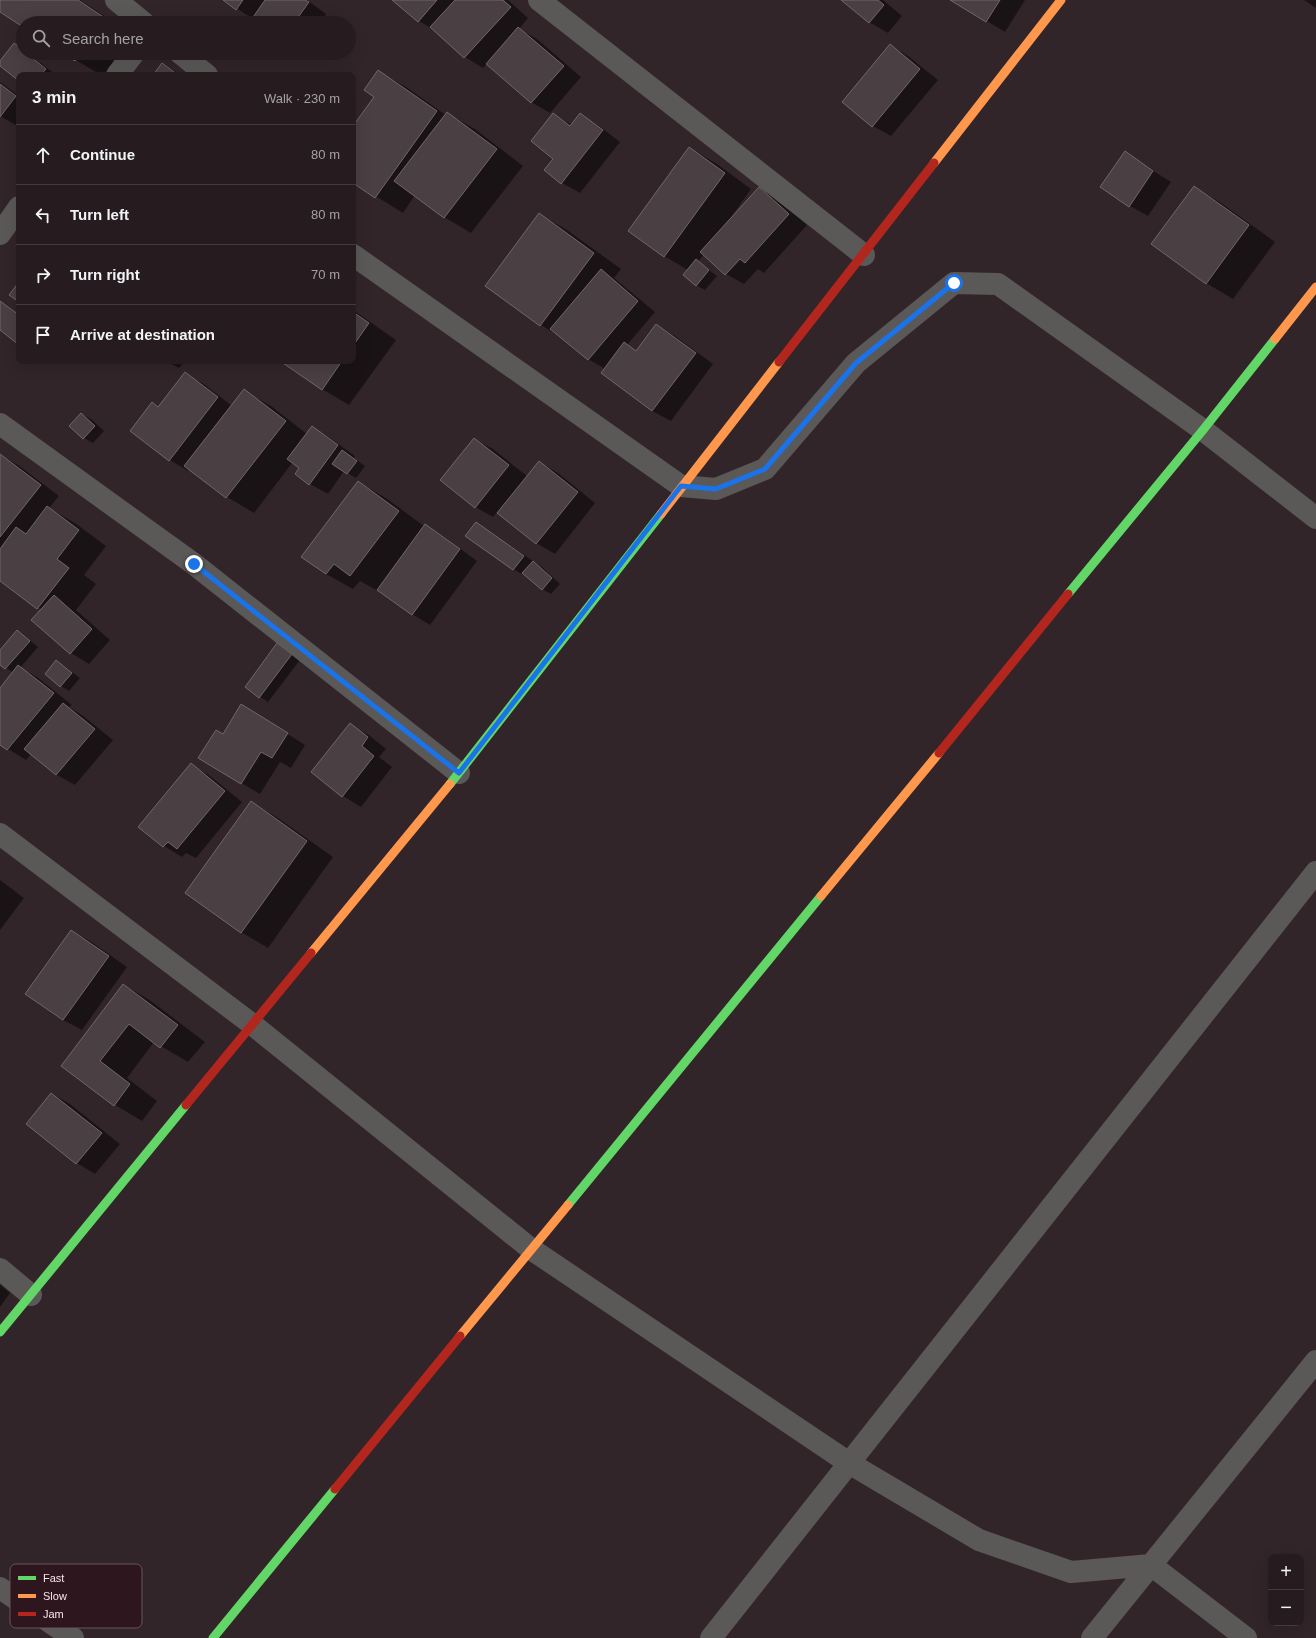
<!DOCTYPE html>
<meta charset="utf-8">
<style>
body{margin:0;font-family:Helvetica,sans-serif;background:#2e2528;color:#f1f3f6}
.controls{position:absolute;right:12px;bottom:12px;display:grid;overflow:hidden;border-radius:8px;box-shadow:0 4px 16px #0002}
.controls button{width:36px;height:36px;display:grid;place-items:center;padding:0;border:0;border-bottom:1px solid #423a3d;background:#261c1f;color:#f1f3f6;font:20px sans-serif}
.stop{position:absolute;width:12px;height:12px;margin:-9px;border:3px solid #1a73e8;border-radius:50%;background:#fff}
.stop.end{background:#1a73e8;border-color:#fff;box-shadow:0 1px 4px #0008}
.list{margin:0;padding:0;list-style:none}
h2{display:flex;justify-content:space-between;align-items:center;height:52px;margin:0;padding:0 16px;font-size:17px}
h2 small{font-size:13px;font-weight:400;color:#a4a1a4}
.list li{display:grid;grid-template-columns:26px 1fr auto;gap:12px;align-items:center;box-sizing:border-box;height:60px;padding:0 16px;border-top:1px solid #423a3d}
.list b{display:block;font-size:15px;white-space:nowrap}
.list em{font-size:13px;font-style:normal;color:#a4a1a4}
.icon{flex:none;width:22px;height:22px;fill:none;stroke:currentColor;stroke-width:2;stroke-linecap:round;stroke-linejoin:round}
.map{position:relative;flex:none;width:1316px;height:1638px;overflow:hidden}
.search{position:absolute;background:#261c1f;box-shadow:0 4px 16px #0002;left:16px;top:16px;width:340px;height:44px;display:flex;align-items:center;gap:10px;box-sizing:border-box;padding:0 14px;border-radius:22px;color:#a4a1a4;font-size:15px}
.panel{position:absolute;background:#261c1f;box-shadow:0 4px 16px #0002;left:16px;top:72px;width:340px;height:292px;border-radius:8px}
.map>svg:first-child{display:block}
.shadow{fill:#0007}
.building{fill:#4a3f42;stroke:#726669}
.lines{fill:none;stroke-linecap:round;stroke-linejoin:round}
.street{stroke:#5a5957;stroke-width:22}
.fast{stroke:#63d668;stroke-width:9}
.slow{stroke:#ff974d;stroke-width:9}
.jam{stroke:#b3261e;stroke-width:9}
.route{stroke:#1a73e8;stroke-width:5}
.key{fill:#2d161d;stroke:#69545a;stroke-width:1}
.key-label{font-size:11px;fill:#f6e5e9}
</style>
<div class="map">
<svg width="1316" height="1638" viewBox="0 0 1316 1638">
<rect width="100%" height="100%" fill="#322529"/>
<path class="shadow" d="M0 0H80L115 23H23V26L0 11Z
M224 0H307L326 14 320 23H250L253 19Z
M394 0H508L528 18 519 29 537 39 581 77 550 113 531 102 487 64 483 68 465 57 436 31 419 21Z
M843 0H883L902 16 888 33 869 22Z
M952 0H1025L1005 32Z
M1304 0H1316V8Z
M14 44 23 50V53H27L55 74 19 75V80L0 65V62Z
M890 45 908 56 938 80 891 136 873 126 843 102Z
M64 53H119L104 75H101Z
M163 64 181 75H154Z
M378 71 406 87 446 115 447 113 475 129 523 166 471 233 444 217 415 195 403 213 353 182V128L375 97Z
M0 82 19 96V127L0 116Z
M553 114 572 125 580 114 598 125 620 142 580 193 562 183 554 158Z
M690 148 717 164 751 189 732 216H733L759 188 777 199 807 225 764 273 758 269 744 284 726 274 704 254 698 262 717 276 705 290 696 285 688 270 664 256Z
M1125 153 1171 182 1148 216 1130 206Z
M1194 187 1221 203 1275 242 1233 299 1206 283Z
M539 214 567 230 621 269 614 278 655 312 627 345 637 351 657 325 675 336 713 364 671 421 652 411 605 369 588 359 559 336 541 325Z
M353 310 396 340 349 405 322 389 282 361H353Z
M166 361H185L179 368Z
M185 374 204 384 232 406 244 391 271 406 307 434 312 427 330 438 355 456 354 458 365 466 356 478 344 471 328 494 310 484 300 468 293 462 254 513 227 497 189 469 188 471 170 460 153 403 159 407Z
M82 414 91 419 104 431 93 443 84 438Z
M474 439 493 449 528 477 539 462 558 473 595 503 555 554 536 543 497 512 493 517 475 507Z
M0 455 18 465 59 496 49 508 75 523 106 546 84 575 96 584 76 610 110 640 89 664 71 653 33 620 42 610 0 580Z
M358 482 386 498 424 526 425 525 443 536 477 561 430 625 412 614 379 590 378 591 360 581 353 589 326 574Z
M476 523 542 567 560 584 551 594 542 589 523 573 522 574 513 569Z
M18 632 26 637 38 647 20 668 37 677 72 705 69 707 82 715 113 740 75 785 57 775 31 754 26 760 0 744V689L13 673 0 663V652Z
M277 645 300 660 268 702 246 687Z
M57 661 80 678 69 691 61 686Z
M259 716 305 745 291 768 280 762 260 794 199 758 223 735Z
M350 725 369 735 386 749 379 757 392 767 361 807 343 796Z
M191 765 209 775 242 802 196 858 186 853 182 857 164 846 140 827Z
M251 802 278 818 333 857 268 948 241 932Z
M0 880 24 898 0 930Z
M72 931 90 941 127 967 82 1030 63 1020 27 994Z
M124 985 151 1001 205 1042 188 1062 154 1042 127 1078 157 1101 142 1121 115 1105 62 1066Z
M52 1094 70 1104 120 1144 95 1174 77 1163 27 1124Z
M0 1285 10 1293 0 1307Z"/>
<path class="building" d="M0 0H78L105 18 101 23H23V27L0 12Z
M223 0H243L236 10Z
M265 0H305L309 2 294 23H249Z
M392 0H437L418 22Z
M455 0H503L511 7 464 58 430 27Z
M841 0H878L884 5 869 23Z
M950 0H1000L986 22Z
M518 27 564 66 531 103 486 64Z
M14 43 23 50V53H26L46 69 41 75H19V81L0 66V61Z
M890 44 920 69 872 127 842 102Z
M62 53H81L75 61Z
M162 63 178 75H153Z
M378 70 437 111 375 198 353 183V126L374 97 364 90Z
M0 84 16 96 0 117Z
M447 112 497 149 444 218 394 181Z
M553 113 570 126 580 113 603 130 561 184 544 170 553 159 531 141Z
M689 147 725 173 664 257 628 231Z
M1125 151 1153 171 1129 207 1100 187Z
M1194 186 1249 225 1206 284 1151 244Z
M759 187 789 214 745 263 740 259 725 275 700 252Z
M539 213 594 253 540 326 485 286Z
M696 259 709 270 696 286 683 275Z
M601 269 638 301 588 360 550 329Z
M19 282V302L9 295Z
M0 301 19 315V345L0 330Z
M353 312 369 323 353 346Z
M656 324 696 353 652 411 601 373 624 342 636 351Z
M280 361H342L322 390Z
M185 372 218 397 169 461 130 431 152 402 158 407Z
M244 389 286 421 226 498 184 466Z
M81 413 95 426 83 439 69 426Z
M312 426 338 445 309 485 295 474 299 468 287 459Z
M474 438 509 465 475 508 440 480Z
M342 450 357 461 347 474 332 464Z
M0 454 41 485 0 537Z
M539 461 578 492 536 544 497 513Z
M358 481 399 511 350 576 334 564 326 574 301 557Z
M47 506 79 530 57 559 69 568 37 609 0 581V549L16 527 26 534Z
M476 522 524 556 513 570 465 536Z
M425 524 460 549 412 615 377 590Z
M533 561 552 578 542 590 522 573Z
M54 595 92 629 70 654 31 620Z
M17 630 30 641 5 669 0 665V650Z
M277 643 292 654 259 698 245 687Z
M56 660 72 673 60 687 45 674Z
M18 665 54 693 7 750 0 745V688Z
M63 703 95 729 56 775 24 749Z
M241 704 288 733 272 758 261 752 241 784 198 758 216 730 223 734Z
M350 723 368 737 362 746 374 756 342 797 311 772Z
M191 763 225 791 177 849 168 842 163 847 138 827Z
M251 801 307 841 241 933 185 893Z
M71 930 109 956 63 1020 25 994Z
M123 984 178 1025 160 1048 129 1024 100 1061 130 1084 114 1106 61 1066Z
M51 1093 102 1133 76 1164 26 1124Z"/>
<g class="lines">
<path class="street" d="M116 0 144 23
M539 0 864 255
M180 53 207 75
M117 75 134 53
M0 234 19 207
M353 255 681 486 716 489 765 469 856 363 954 283 998 284 1203 430 1316 518
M0 424 194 564 459 773
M0 834 253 1025 531 1249 849 1463 979 1540 1071 1572 1151 1565 1246 1638
M0 1269 31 1295
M0 1588 73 1638
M711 1638 1316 872
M1092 1638 1316 1361"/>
<path class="fast" d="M1068 594 1203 430 1275 339
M450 784 661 514
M568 1205 821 896
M0 1332 186 1105
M213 1638 335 1489"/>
<path class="slow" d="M934 163 1061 0
M1275 339 1316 287
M661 514 779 362
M821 896 939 753
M311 953 450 784
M460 1336 568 1205"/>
<path class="jam" d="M779 362 934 163
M939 753 1068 594
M186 1105 311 953
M335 1489 460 1336"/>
</g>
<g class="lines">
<path class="route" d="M194 564 459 773 681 486 716 489 765 469 856 363 954 283"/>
</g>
<rect x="10" y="1564" width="132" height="64" rx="6" class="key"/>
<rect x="18" y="1576" width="18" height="4" fill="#63d668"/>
<rect x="18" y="1594" width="18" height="4" fill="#ff974d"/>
<rect x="18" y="1612" width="18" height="4" fill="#b3261e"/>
<g class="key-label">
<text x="43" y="1582">Fast</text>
<text x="43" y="1600">Slow</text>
<text x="43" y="1618">Jam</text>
</g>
</svg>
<div class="controls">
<button>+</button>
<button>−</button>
</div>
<div class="stop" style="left:954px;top:283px"></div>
<div class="stop end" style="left:194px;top:564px"></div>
<div class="search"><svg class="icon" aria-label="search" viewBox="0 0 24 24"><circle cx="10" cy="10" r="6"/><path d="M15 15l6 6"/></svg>Search here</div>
<section class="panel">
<h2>3 min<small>Walk · 230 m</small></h2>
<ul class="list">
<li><svg class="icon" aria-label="ahead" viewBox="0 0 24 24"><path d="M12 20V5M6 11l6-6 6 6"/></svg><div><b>Continue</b></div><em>80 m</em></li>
<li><svg class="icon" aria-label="left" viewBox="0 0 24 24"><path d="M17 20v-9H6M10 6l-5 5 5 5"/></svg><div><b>Turn left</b></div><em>80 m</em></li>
<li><svg class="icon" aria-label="right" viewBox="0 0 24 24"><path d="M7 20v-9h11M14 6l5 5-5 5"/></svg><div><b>Turn right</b></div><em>70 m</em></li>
<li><svg class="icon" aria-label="arrive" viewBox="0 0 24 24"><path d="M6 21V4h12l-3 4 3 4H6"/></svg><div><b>Arrive at destination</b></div></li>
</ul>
</section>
</div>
